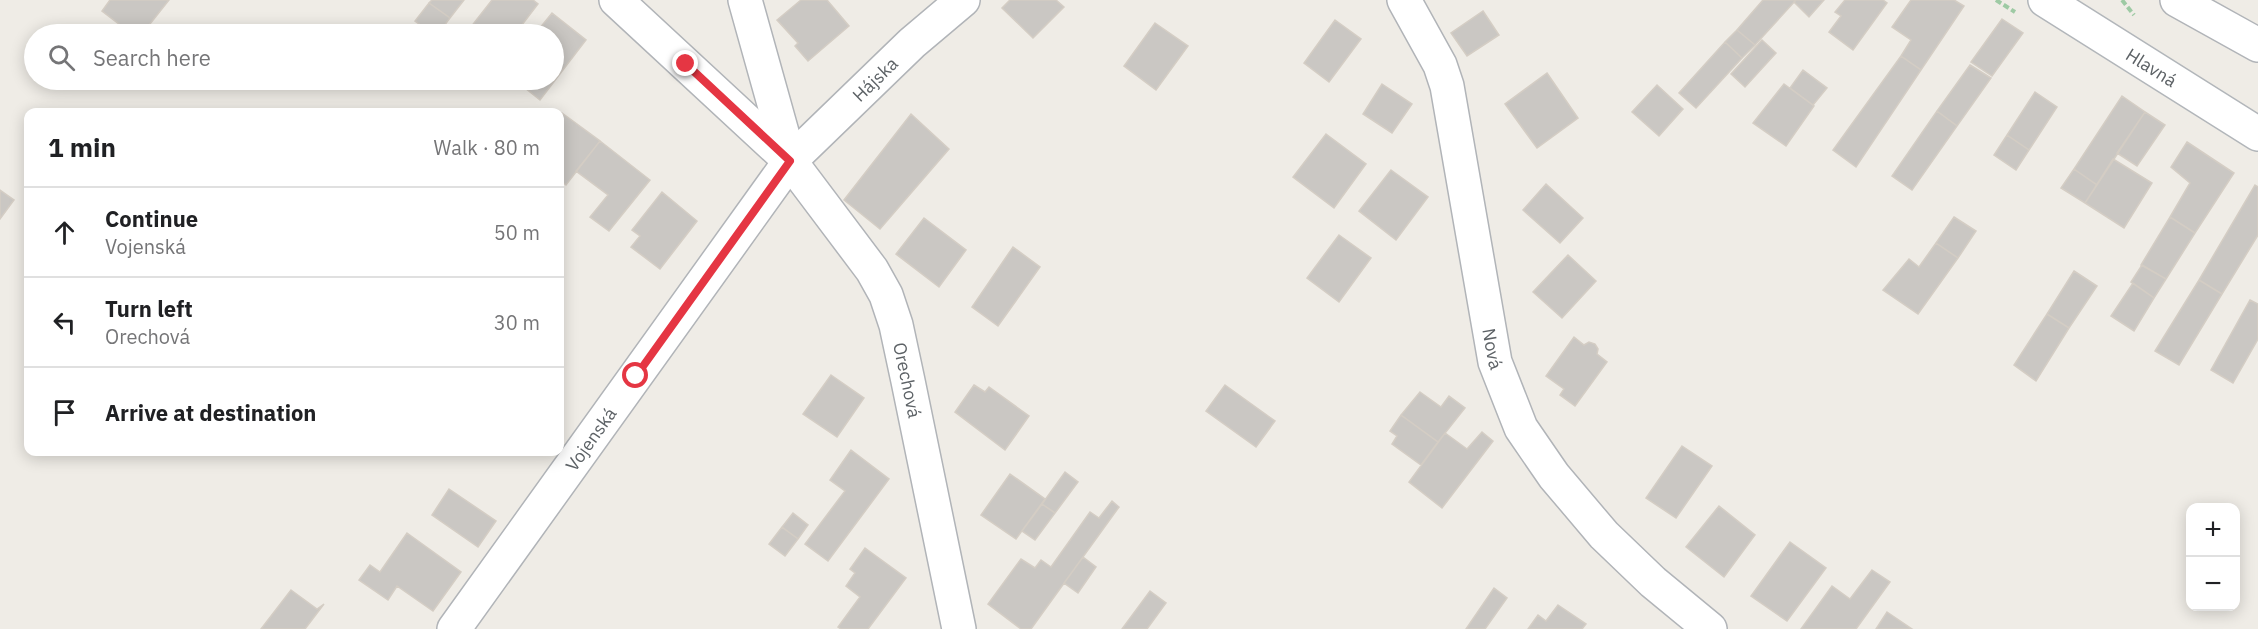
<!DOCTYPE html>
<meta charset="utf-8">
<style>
body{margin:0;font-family:"IBM Plex Sans",sans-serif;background:#f2f2f2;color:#202124}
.controls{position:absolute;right:18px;bottom:18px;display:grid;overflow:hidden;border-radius:12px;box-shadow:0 3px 15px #0003}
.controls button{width:54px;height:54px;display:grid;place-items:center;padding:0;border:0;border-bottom:2px solid #e0e0e0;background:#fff;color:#202124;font:30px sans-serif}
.stop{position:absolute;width:18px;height:18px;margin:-14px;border:4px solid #e53643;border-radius:50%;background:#fff}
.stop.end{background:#e53643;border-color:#fff;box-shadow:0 2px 6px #0008}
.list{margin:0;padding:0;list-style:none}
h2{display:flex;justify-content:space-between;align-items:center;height:78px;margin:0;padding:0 24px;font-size:26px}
h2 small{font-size:20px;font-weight:400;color:#757577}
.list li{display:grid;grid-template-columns:39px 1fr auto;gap:18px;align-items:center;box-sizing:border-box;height:90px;padding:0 24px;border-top:2px solid #e0e0e0}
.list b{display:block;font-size:22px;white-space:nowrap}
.list p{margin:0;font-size:20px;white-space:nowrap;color:#757577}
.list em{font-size:20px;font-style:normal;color:#757577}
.icon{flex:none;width:33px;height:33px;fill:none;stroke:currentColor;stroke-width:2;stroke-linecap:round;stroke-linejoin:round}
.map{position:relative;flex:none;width:2258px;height:629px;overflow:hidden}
.search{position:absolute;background:#fff;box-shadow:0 3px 15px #0003;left:24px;top:24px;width:540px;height:66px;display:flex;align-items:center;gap:15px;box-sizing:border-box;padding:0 21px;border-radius:33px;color:#757577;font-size:22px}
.panel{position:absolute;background:#fff;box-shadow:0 3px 15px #0003;left:24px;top:108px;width:540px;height:348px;border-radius:12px}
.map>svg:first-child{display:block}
.building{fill:#cac7c3;stroke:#d4cdc4;stroke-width:1.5}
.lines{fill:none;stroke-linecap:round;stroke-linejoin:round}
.minor-casing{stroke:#b1b4b8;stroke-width:36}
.secondary-casing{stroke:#b2b6ba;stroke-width:36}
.path{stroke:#9ecaa4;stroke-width:4;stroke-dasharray:6 3;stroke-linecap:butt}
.minor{stroke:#fff;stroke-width:33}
.secondary{stroke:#fff;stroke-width:33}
.route{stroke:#e53643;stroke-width:8}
.labels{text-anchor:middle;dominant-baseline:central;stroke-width:5;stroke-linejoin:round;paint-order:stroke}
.street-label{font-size:18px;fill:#5d6266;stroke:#fff}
</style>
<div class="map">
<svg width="2258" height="629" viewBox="0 0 2258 629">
<rect width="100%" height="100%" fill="#efece6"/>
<path class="building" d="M110 0H169L142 34H132L102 11Z
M432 0H464L450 18 429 3Z
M492 0H533L538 4 515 34H478L470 28Z
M801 0H827L849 26 808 61 795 46 798 43 777 20Z
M1010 0H1056L1064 7 1033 38 1002 8Z
M1763 0H1796L1755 45 1737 30Z
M1796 0H1824L1809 17 1794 2Z
M1845 0H1883L1887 3 1853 50 1829 32 1841 16 1835 12Z
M1911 0H1954L1964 6 1921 70 1901 56 1911 40 1892 27Z
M429 3 450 18 438 34H433L415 21Z
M1483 11 1499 35 1467 56 1451 33Z
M552 13 586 40 540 100 515 80H554V34H535Z
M2002 19 2023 33 1992 76 1971 62Z
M1335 20 1361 39 1329 82 1304 63Z
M1155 23 1188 46 1156 90 1124 66Z
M1737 30 1755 45 1742 58 1725 42Z
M1762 40 1776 53 1745 87 1731 74Z
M1725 42 1742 58 1696 108 1679 93Z
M1901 56 1921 70 1856 167 1833 150Z
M1970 65 1991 78 1957 126 1937 111Z
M1803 70 1827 88 1813 105 1790 88Z
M1547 73 1578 118 1537 148 1505 104Z
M1382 84 1412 104 1392 133 1363 114Z
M1784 84 1814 106 1786 146 1753 123Z
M1657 85 1683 109 1659 136 1632 112Z
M2035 92 2057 107 2029 150 2007 135Z
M2122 96 2145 112 2097 185 2074 169Z
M1937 111 1957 126 1912 190 1892 176Z
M2145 112 2165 125 2137 166 2117 153Z
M562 113 600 141 566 185 560 180V117Z
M911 114 949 149 880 229 844 200Z
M1326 134 1366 164 1334 208 1293 177Z
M2007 135 2029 150 2016 170 1994 155Z
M600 141 650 180 609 231 590 217 608 195 576 171Z
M2187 142 2234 173 2195 233 2170 217 2190 183 2171 167Z
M2113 159 2152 183 2124 228 2085 203Z
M2074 169 2097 185 2085 203 2061 188Z
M1391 170 1428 197 1396 240 1359 211Z
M1546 184 1583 218 1560 243 1523 210Z
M2255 185 2258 187V235L2222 294 2199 280Z
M0 190 14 200 0 219Z
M662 192 697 221 660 269 631 247 640 236 632 230Z
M1954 217 1976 231 1958 258 1936 243Z
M2170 217 2195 233 2166 279 2141 265Z
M924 218 966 250 939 287 896 254Z
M1339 235 1371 258 1339 302 1307 278Z
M1936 243 1958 258 1918 314 1883 290 1909 259 1919 267Z
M1013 247 1040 267 998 326 972 307Z
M1568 255 1596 281 1562 318 1533 292Z
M2142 265 2166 279 2154 298 2131 282Z
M2074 271 2097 286 2069 328 2047 314Z
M2199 280 2222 294 2179 365 2155 351Z
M2133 283 2154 298 2134 331 2111 316Z
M2250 300 2258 304V339L2233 383 2211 370Z
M2047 314 2069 328 2036 381 2014 365Z
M1574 337 1584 345 1589 342 1595 344 1598 349 1597 354 1607 362 1575 406 1560 395 1564 389 1546 376Z
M831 375 864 398 837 437 803 414Z
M974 385 985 392 989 387 1029 416 1005 450 955 412Z
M1225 385 1275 421 1256 447 1206 411Z
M1420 392 1441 407 1449 396 1465 408 1438 442 1401 415Z
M1401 415 1438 442 1421 465 1392 444 1397 436 1390 431Z
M1482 432 1493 441 1442 508 1409 482 1445 433 1467 449Z
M1682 446 1712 466 1676 518 1646 498Z
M851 450 889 479 828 561 805 544 845 491 830 480Z
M1065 472 1078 482 1055 513 1042 504Z
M1010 474 1045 499 1016 539 981 515Z
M449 489 496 521 478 547 432 515Z
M1112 501 1119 507 1031 629H1021L988 604 1021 559 1035 568 1041 560 1051 567 1090 512 1099 518Z
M1042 504 1055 513 1035 540 1022 531Z
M1719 506 1755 535 1724 577 1686 547Z
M793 513 808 525 798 539 782 527Z
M782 527 798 539 785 556 769 544Z
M407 533 461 572 433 611 397 586 388 600 359 580 370 565 380 572Z
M1790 542 1826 568 1787 621 1751 596Z
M865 548 906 578 868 629H841L838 627 860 597 846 586 855 573 850 569Z
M1083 557 1096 567 1078 593 1064 583Z
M1872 570 1890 582 1856 629H1801L1832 586 1850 599Z
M1494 588 1507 598 1485 629H1466Z
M291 590 317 609 324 604 305 629H261Z
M1150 591 1166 603 1147 629H1122Z
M1558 605 1586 624 1582 629H1528L1538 615 1546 621Z
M1887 612 1912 629H1876Z"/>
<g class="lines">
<defs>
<g id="minor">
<path id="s1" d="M616 0 790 161 872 270 886 295 896 325 908 381 959 629"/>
<path d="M745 0 790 161"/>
<path id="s2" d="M1404 0 1440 65 1447 86 1495 362 1521 428 1554 476 1604 535 1653 582 1710 629"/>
<path d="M2177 0 2258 45"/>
<path id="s3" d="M454 629 790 161 912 43 963 0"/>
</g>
<g id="secondary">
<path id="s4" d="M2045 0 2258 134"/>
</g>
</defs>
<use href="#minor" class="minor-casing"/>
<use href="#secondary" class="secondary-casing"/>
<path class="path" d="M1996 0 2015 12
M2122 0 2134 15"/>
<use href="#minor" class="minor"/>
<use href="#secondary" class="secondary"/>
</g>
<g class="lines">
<path class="route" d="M636 376 790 161 686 64"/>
</g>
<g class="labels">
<g class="street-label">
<text stroke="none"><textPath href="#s4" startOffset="126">Hlavná</textPath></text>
<text stroke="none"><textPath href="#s3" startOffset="694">Hájska</textPath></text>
<text stroke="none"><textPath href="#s2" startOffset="363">Nová</textPath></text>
<text stroke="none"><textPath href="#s1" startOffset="490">Orechová</textPath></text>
<text stroke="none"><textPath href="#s3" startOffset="234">Vojenská</textPath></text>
</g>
</g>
</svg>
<div class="controls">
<button>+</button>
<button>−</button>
</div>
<div class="stop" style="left:636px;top:376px"></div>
<div class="stop end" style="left:686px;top:64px"></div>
<div class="search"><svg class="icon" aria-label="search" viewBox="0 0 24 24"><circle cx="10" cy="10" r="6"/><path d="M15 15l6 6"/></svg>Search here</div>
<section class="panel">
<h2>1 min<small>Walk · 80 m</small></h2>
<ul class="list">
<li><svg class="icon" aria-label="ahead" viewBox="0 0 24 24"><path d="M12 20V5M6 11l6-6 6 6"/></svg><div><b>Continue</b><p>Vojenská</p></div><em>50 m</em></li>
<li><svg class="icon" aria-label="left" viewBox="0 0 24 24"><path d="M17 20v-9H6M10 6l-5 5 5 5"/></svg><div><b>Turn left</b><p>Orechová</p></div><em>30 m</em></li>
<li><svg class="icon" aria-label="arrive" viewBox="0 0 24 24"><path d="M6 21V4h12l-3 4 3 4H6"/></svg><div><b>Arrive at destination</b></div></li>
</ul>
</section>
</div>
